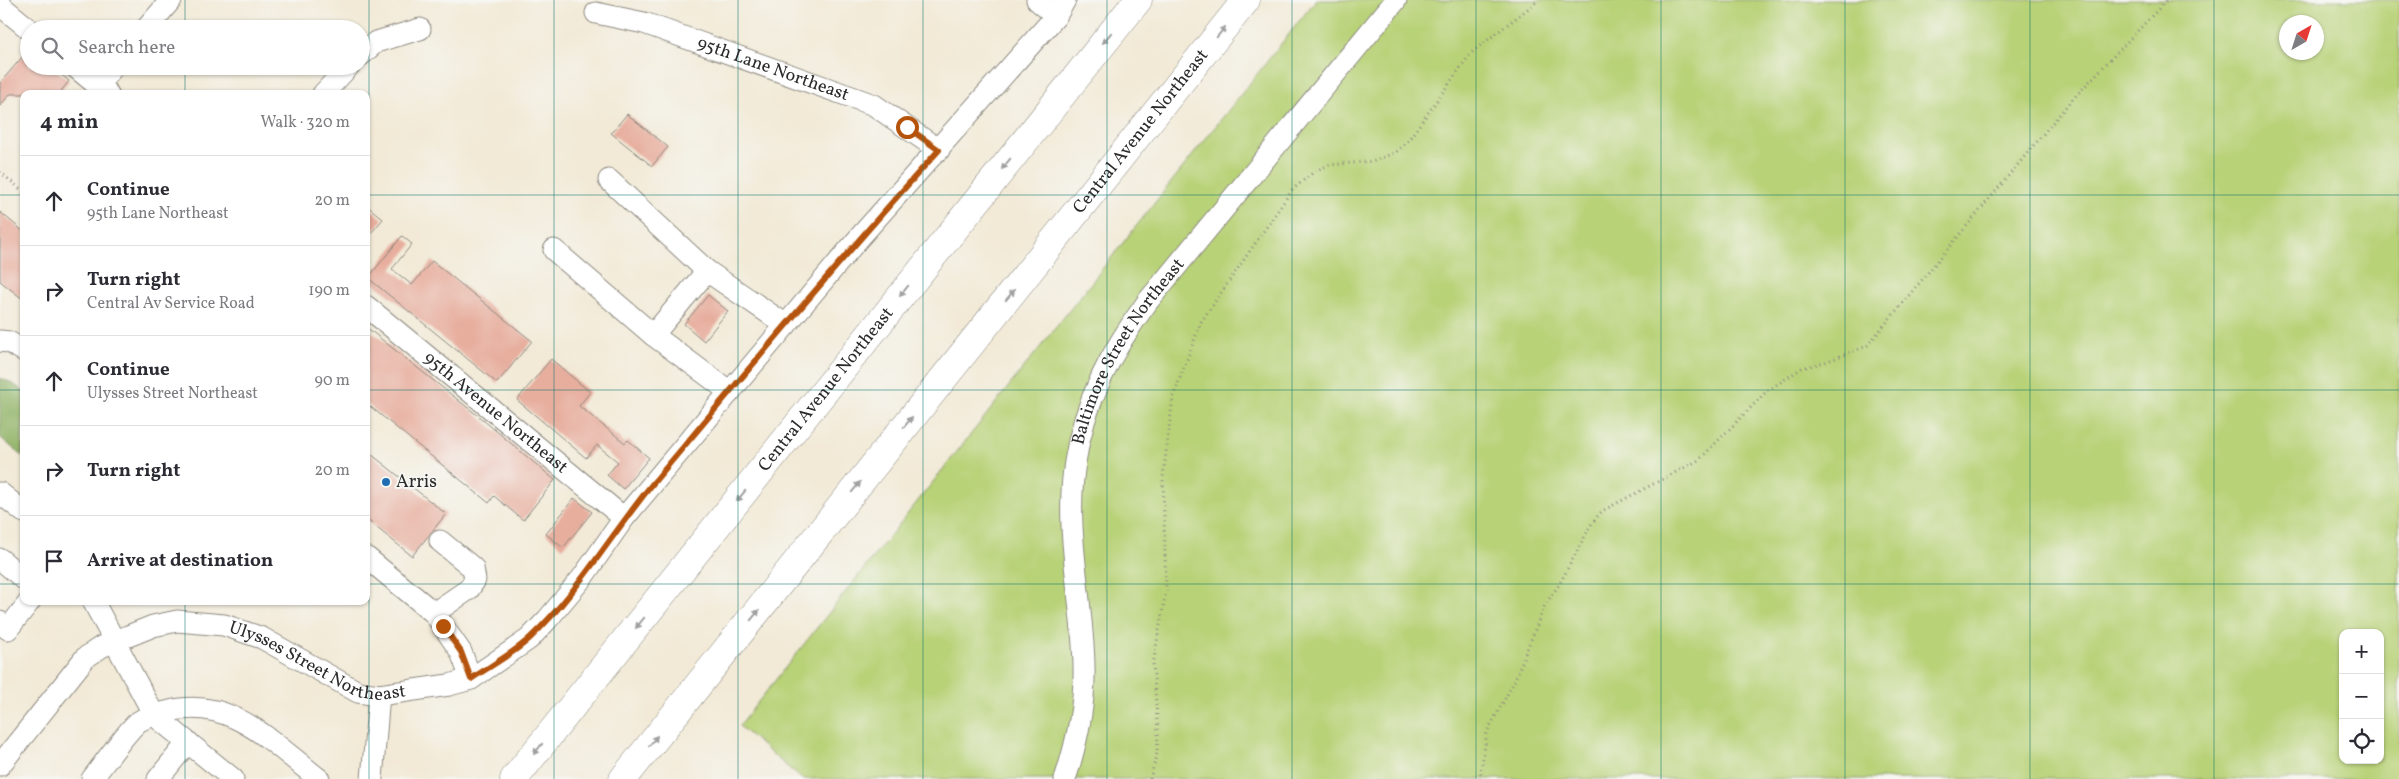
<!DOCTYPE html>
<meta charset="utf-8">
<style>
body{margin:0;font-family:Vollkorn,serif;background:#f2f2f3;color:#2b2b33}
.controls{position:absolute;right:15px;bottom:15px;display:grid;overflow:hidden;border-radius:10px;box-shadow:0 1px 4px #0004}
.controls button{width:45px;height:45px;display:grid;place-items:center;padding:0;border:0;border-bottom:1px solid #e1e1e2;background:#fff;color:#2b2b33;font:25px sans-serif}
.compass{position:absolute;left:2279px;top:15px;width:45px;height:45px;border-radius:50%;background:#fff;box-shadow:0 1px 4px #0004;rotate:39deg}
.stop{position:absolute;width:15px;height:15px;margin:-11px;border:4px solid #b45309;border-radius:50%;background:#fff}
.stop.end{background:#b45309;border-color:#fff;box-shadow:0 1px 5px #0008}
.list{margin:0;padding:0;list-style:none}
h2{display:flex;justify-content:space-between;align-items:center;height:65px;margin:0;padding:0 20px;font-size:21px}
h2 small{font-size:16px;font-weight:400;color:#7c7c81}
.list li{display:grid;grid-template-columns:32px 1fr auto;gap:15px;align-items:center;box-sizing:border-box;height:90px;padding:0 20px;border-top:1px solid #e1e1e2}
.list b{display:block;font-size:19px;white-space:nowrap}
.list p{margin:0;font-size:16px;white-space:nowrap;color:#7c7c81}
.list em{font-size:16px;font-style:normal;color:#7c7c81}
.icon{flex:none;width:28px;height:28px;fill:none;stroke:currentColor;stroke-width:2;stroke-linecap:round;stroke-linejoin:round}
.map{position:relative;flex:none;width:2399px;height:779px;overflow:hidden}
.search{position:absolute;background:#fff;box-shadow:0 1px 4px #0004;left:20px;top:20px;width:350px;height:55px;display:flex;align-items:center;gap:12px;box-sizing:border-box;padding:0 18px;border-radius:28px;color:#7c7c81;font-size:19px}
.panel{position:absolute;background:#fff;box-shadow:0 1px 4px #0004;left:20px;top:90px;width:350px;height:515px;border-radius:10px}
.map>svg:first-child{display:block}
.green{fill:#b8d277;stroke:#727e51;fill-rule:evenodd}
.forest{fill:#92b468;stroke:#5e704a}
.building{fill:#e7ad9d}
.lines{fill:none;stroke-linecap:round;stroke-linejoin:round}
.minor-casing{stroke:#8e8a81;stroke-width:23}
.highway-casing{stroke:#8e8a81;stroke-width:29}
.path{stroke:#8e8a81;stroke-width:3;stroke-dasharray:1 4;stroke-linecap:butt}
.minor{stroke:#fff;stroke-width:21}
.highway{stroke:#fff;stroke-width:28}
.oneway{fill:#a0a0a0}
.route{stroke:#b45309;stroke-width:6}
.grid{fill:none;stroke:#0f766e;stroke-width:1;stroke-opacity:0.55}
.poi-dot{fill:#1f6fb2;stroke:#f6f6f2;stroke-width:2}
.labels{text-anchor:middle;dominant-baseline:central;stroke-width:4;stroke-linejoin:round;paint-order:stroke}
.street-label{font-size:18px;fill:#2b2b2b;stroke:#f6f6f2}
.poi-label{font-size:18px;fill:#2b2b2b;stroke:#f6f6f2;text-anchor:start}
</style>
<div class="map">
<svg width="2399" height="779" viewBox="0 0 2399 779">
<rect width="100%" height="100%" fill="#f6f6f2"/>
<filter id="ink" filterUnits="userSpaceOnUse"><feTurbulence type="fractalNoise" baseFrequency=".02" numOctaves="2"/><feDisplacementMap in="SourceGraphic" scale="10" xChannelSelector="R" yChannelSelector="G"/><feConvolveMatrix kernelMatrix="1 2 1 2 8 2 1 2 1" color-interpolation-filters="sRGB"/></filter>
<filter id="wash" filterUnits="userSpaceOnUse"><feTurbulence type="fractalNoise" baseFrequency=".0096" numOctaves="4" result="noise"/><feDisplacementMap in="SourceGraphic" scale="20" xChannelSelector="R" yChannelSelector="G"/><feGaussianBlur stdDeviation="1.12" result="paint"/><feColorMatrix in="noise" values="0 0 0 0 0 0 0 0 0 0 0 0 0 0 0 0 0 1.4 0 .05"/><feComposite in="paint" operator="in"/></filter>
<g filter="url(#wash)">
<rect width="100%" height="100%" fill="#f2ead7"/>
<path class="green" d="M1316 0H2399V779H802L739 726ZM2286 22H2316V52H2286ZM2343 633H2380V760H2343Z"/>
<path class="forest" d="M0 378 12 383 24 392 22 456 0 437Z"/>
<g id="blocks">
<path class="building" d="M29 49V66H51L69 81 59 94H10L0 106V83Z
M627 114 668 147 652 166 611 133Z
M366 205 383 219 366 239Z
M0 212 24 232V300L0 281Z
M402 236 412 244 392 269 412 285 432 261 532 341 497 383 368 278Z
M708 295 728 311 704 341 684 324Z
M366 327 477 415 555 480 523 520 494 496 489 503 366 403Z
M551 359 590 392 579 406 625 443 628 440 649 458 623 489 607 475 618 462 597 445 586 458 517 400Z
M366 450 446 514 412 556 366 519Z
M574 498 592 512 563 548 546 534Z"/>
</g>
</g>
<g filter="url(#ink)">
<use href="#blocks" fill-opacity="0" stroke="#8e8a81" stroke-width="1"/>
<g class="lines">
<defs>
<g id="minor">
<path d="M1037 0 1056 16"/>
<path d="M0 5 29 29"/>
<path id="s1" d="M596 13 644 23 874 105 939 150"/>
<path d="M146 29 171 0"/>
<path d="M361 55 376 42 420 29"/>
<path d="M74 66 108 94"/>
<path d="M98 85 114 66"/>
<path d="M323 94 349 66"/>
<path d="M609 180 707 271"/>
<path d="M554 250 653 335"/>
<path id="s2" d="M366 306 624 518"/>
<path d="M0 341 9 342 24 351"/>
<path d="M730 392 653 335 707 271 786 325"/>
<path d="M0 493 24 512"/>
<path d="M366 557 434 613 461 652 471 679"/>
<path d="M0 559 24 579"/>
<path d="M93 601 154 715 233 779"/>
<path d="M434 613 469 589 475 580 473 568 440 541"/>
<path d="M0 622 8 629 30 601"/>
<path id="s3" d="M0 765 85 658 101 647 153 626 177 621 224 625 262 638 358 692 379 695 449 685 471 679 529 639 547 620 582 578 624 518 858 239 1056 16 1065 0"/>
<path d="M92 779C103 765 126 732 138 722 145 717 157 714 166 712 230 694 272 743 319 779"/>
<path d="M158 779 188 742"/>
<path d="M372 779 379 695"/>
<path id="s4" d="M1065 779C1077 743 1085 705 1084 667 1083 599 1064 530 1075 462 1084 402 1112 350 1148 301L1396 0"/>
</g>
<g id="highway">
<path id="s5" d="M514 779 1138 0"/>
<path id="s6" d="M623 779 1246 0"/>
</g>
</defs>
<use href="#minor" class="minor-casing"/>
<use href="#highway" class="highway-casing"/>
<path class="path" d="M0 172 24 192
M1150 779 1157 753 1158 731 1153 664 1166 591 1163 477 1173 397 1201 322 1292 190 1315 171 1329 165 1374 161 1396 152 1407 142 1471 53 1539 0
M1480 779 1487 732 1514 682 1544 607 1560 583 1592 523 1602 511 1699 460 1767 391 1802 368 1825 362 1867 346 2069 103 2167 0"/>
<use href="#minor" class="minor"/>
<use href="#highway" class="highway"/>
</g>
<defs><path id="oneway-solid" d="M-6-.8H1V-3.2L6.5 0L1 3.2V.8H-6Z" transform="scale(1.25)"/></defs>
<g class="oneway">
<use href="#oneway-solid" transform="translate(1221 32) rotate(-51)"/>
<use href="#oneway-solid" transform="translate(1107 38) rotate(129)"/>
<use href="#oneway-solid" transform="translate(1006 164) rotate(129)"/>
<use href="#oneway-solid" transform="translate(904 291) rotate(129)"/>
<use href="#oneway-solid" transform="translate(1010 295) rotate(-51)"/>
<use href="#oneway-solid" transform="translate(908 422) rotate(-51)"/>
<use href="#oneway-solid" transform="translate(856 487) rotate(-51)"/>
<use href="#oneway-solid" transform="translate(741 496) rotate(129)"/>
<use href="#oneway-solid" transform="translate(755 615) rotate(-51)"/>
<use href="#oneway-solid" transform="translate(640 623) rotate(129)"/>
<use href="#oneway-solid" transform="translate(653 741) rotate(-51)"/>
<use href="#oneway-solid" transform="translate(538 749) rotate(129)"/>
</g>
</g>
<g class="lines" filter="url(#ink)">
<path class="route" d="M443 626 461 652 471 679C490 666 513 654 530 638 578 593 612 533 654 482 748 370 841 258 939 150L907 127"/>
</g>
<path class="grid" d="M185 0V29M369 0V779M554 0V779M738 0V779M923 0V779M1107 0V779M1292 0V779M1476 0V779M1661 0V779M1845 0V779M2030 0V779M2214 0V779M185 66V94M0 195H24M366 195H2399M0 390H24M366 390H2399M0 584H24M366 584H2399M185 601V779"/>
<circle class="poi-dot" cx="386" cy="482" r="5"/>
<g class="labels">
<g class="street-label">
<text stroke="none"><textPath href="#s1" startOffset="186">95th Lane Northeast</textPath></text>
<text stroke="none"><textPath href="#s6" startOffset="829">Central Avenue Northeast</textPath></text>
<text stroke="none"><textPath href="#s4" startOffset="444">Baltimore Street Northeast</textPath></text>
<text stroke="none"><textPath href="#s5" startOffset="499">Central Avenue Northeast</textPath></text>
<text stroke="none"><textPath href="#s2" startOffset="168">95th Avenue Northeast</textPath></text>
<text stroke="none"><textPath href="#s3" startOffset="386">Ulysses Street Northeast</textPath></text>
</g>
<g class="poi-label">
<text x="396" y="482">Arris</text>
</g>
</g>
</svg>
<div class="controls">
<button>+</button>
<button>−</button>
<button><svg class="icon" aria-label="locate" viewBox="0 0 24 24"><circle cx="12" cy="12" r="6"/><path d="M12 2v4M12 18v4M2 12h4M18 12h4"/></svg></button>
</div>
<svg class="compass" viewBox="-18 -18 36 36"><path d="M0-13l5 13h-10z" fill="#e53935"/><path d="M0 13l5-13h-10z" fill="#7c7c81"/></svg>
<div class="stop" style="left:907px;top:127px"></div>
<div class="stop end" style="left:443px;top:626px"></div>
<div class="search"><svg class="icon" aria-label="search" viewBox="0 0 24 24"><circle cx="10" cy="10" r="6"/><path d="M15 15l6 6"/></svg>Search here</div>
<section class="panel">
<h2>4 min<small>Walk · 320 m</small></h2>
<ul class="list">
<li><svg class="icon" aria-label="ahead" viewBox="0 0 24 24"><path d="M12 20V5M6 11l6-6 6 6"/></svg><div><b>Continue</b><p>95th Lane Northeast</p></div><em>20 m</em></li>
<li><svg class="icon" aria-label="right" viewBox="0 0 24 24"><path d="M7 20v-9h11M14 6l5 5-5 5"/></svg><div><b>Turn right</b><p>Central Av Service Road</p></div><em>190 m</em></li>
<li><svg class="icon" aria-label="ahead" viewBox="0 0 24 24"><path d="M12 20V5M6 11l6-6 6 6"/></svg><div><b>Continue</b><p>Ulysses Street Northeast</p></div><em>90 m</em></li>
<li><svg class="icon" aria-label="right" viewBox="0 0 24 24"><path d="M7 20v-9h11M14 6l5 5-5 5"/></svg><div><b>Turn right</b></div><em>20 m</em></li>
<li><svg class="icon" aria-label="arrive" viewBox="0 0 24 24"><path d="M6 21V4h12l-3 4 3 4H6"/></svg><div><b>Arrive at destination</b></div></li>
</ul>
</section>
</div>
